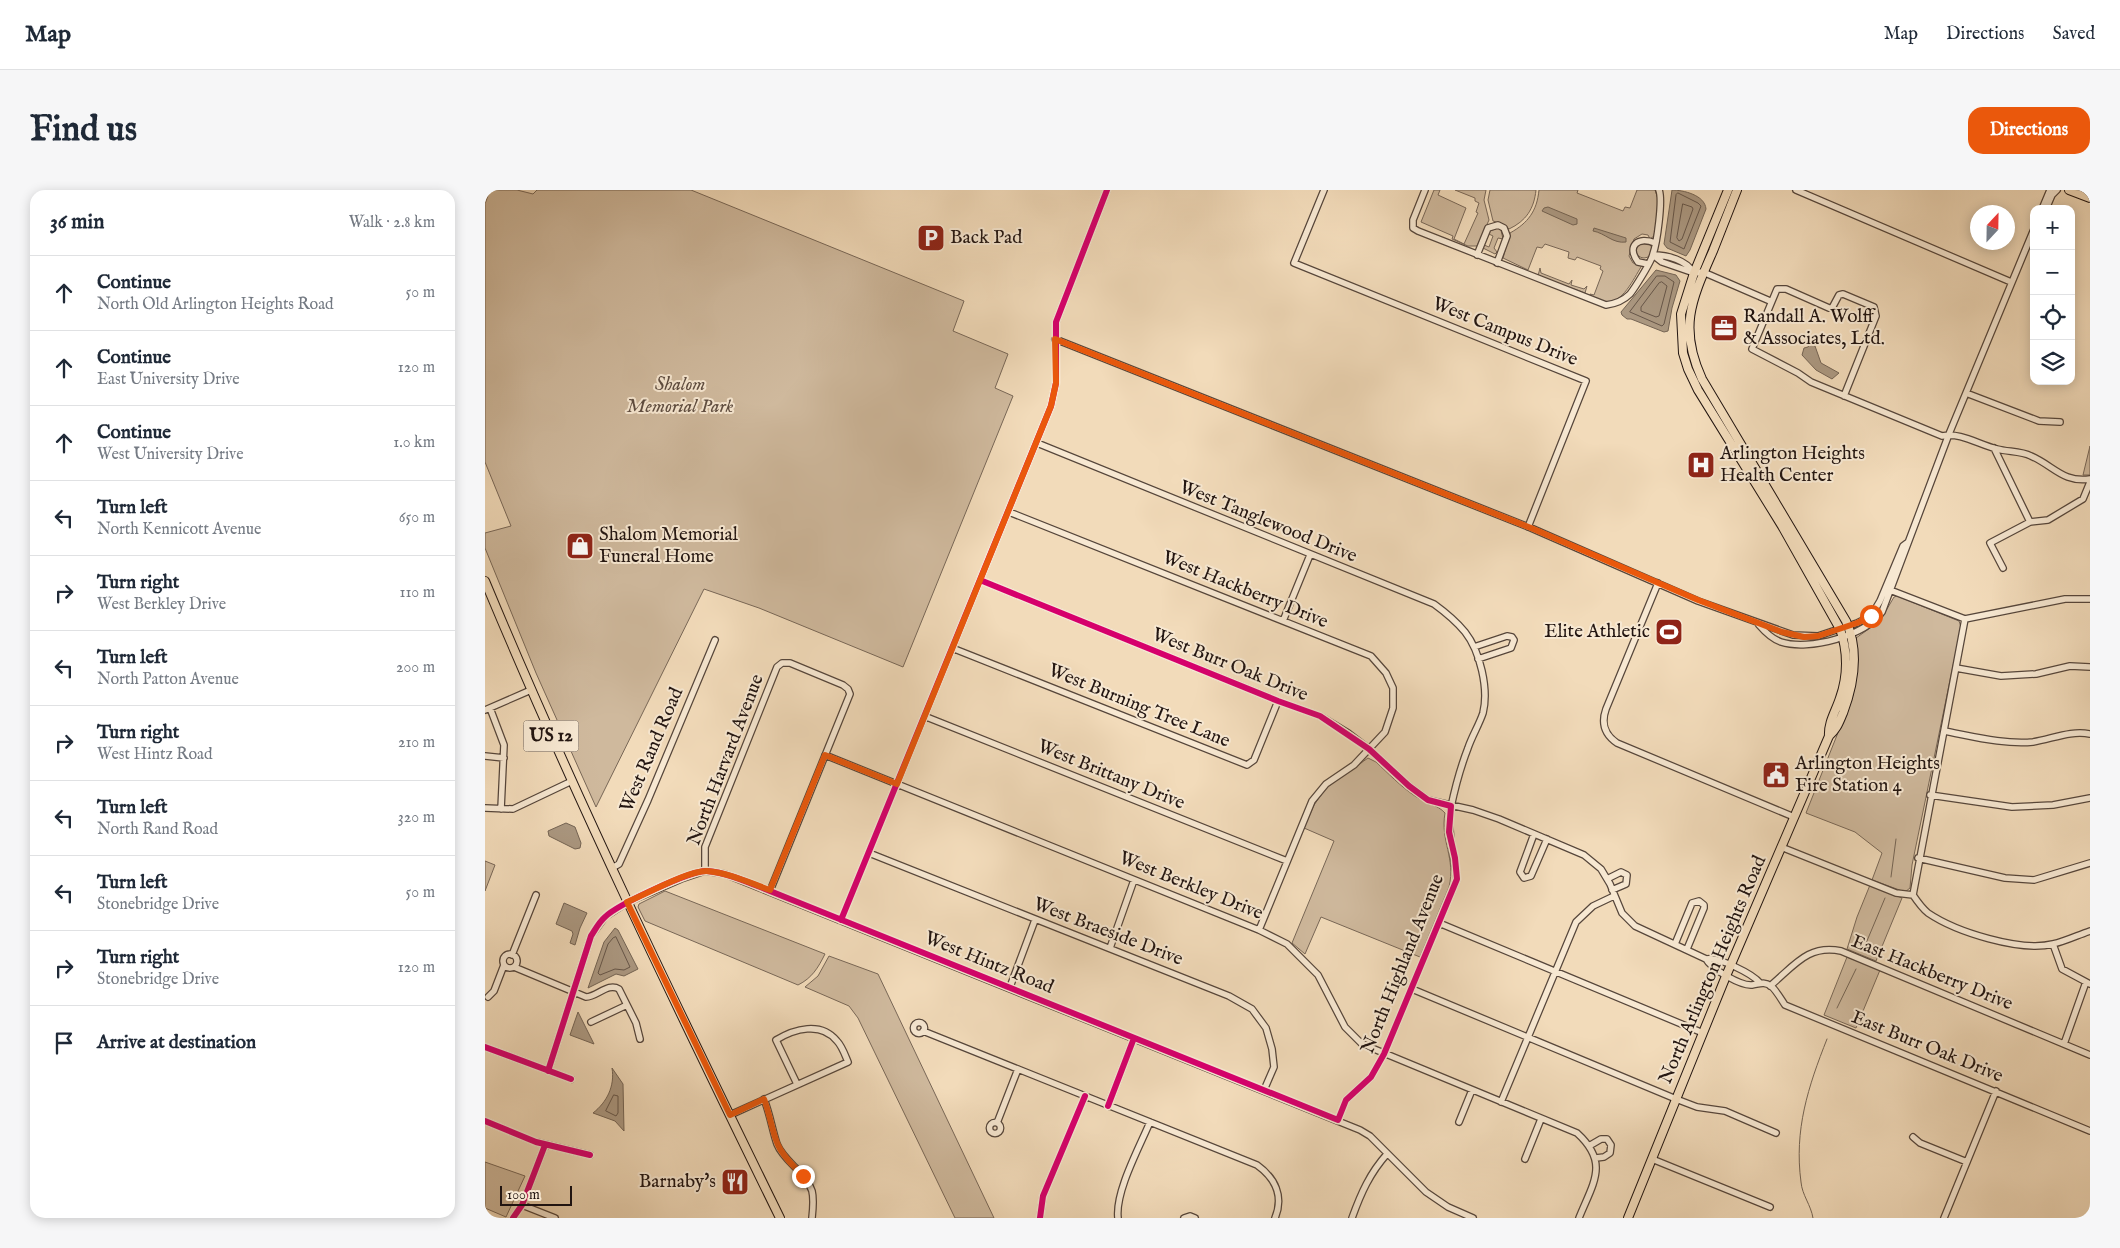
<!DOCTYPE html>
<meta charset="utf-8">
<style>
body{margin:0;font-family:"IM FELL English",serif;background:#f6f6f7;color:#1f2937}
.controls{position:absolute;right:15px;top:15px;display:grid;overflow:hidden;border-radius:10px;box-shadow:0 2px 12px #0003}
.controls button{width:45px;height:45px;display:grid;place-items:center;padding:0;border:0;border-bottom:1px solid #e0e1e3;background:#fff;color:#1f2937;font:25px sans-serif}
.compass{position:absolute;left:1485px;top:15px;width:45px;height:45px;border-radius:50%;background:#fff;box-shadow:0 2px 12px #0003;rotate:22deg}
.scale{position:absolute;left:15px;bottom:12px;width:72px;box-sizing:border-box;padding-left:5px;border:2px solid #221511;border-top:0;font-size:14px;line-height:18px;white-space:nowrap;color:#221511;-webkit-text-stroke:4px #f7e8d2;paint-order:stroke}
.stop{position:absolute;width:15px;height:15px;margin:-11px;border:4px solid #ea580c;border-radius:50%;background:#fff}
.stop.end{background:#ea580c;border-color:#fff;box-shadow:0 1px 5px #0008}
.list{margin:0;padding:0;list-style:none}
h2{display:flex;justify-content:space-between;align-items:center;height:65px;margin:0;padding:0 20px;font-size:21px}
h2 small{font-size:16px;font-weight:400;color:#747a83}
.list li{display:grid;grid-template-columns:32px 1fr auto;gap:15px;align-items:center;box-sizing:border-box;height:75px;padding:0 20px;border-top:1px solid #e0e1e3}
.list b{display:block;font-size:19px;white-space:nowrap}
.list p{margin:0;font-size:16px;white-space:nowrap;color:#747a83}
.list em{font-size:16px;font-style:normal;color:#747a83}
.icon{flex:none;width:28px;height:28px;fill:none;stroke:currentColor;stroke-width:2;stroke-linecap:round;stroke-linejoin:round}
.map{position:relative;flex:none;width:1605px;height:1028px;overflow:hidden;border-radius:15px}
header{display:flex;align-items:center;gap:30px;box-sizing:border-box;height:70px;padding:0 25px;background:#fff;border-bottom:1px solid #e0e1e3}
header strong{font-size:24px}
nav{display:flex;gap:28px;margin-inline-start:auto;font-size:18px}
.intro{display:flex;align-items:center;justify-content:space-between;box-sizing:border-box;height:120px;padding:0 30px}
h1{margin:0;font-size:35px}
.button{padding:12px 22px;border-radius:15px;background:#ea580c;color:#fff;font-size:18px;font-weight:700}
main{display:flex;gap:30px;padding:0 30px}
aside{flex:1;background:#fff;border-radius:15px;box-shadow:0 2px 12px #0003}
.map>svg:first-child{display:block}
.green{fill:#cfb99d;stroke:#786757}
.water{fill:#ab9881;stroke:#746454}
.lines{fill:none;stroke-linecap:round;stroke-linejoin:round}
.shore{stroke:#665649;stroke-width:1}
.stream{stroke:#746454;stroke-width:1}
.minor-casing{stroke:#56463b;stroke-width:8}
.major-casing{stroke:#221511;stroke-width:10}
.minor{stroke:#f7e8d2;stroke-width:5.5}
.major{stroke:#f2dbba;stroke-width:8}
.cycleway-casing{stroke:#f7e8d2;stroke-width:9}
.cycleway{stroke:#d6006c;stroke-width:6}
.route{stroke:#ea580c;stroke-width:6}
.labels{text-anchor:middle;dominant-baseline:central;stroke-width:4;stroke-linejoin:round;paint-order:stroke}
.shield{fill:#f7e8d2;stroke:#62544b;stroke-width:1}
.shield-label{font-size:18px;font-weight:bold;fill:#221511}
.poi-label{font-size:19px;fill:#221511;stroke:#f7e8d2;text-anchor:start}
.street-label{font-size:19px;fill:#221511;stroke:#f7e8d2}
.park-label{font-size:19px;font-style:italic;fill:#5f4e42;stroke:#f7e8d2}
</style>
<header>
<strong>Map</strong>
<nav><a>Map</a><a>Directions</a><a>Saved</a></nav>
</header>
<div class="intro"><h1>Find us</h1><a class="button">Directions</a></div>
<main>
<aside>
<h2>36 min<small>Walk · 2.8 km</small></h2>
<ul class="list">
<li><svg class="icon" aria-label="ahead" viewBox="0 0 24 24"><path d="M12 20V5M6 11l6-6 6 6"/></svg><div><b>Continue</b><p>North Old Arlington Heights Road</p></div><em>50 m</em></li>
<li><svg class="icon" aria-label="ahead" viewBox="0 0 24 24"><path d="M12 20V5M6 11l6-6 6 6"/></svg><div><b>Continue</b><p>East University Drive</p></div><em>120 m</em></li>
<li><svg class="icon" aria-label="ahead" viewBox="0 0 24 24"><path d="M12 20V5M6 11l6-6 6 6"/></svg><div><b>Continue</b><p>West University Drive</p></div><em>1.0 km</em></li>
<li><svg class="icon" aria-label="left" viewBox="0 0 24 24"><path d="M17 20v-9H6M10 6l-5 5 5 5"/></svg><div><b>Turn left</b><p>North Kennicott Avenue</p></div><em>650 m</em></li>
<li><svg class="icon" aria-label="right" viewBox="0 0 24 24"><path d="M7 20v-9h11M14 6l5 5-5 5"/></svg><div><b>Turn right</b><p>West Berkley Drive</p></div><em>110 m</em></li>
<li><svg class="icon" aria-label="left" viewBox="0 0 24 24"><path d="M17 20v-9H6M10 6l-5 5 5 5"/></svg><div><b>Turn left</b><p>North Patton Avenue</p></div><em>200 m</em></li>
<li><svg class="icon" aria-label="right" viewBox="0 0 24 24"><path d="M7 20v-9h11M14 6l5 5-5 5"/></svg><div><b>Turn right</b><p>West Hintz Road</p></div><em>210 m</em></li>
<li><svg class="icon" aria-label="left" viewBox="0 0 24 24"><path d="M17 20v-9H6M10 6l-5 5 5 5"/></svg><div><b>Turn left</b><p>North Rand Road</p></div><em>320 m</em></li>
<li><svg class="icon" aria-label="left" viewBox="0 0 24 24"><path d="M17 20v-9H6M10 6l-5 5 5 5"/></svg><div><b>Turn left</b><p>Stonebridge Drive</p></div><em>50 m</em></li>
<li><svg class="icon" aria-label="right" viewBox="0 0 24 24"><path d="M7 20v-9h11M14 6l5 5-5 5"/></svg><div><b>Turn right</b><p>Stonebridge Drive</p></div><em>120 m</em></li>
<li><svg class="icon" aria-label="arrive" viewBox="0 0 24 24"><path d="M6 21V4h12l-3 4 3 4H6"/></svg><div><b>Arrive at destination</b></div></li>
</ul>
</aside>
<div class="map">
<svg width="1605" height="1028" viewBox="0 0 1605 1028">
<rect width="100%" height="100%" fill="#f2dbba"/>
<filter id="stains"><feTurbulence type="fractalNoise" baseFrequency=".004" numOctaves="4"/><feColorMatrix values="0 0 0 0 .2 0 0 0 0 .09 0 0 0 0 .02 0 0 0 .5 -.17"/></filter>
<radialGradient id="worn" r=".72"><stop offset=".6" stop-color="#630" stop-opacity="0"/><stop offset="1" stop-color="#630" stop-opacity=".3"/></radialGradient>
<path class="green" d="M5 0H32L48 4 52 0H206L479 111 468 141 523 164 510 198 528 206 418 477 274 418 219 399 111 617 51 483 0 358V343L26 336 0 272V14Z
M949 0H955L953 5 981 18 969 49 979 54 993 23 991 22 994 13 990 11V8L970 0H1001L999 10 1004 30 992 56H983L967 49 968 46 936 32Z
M1005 0H1051C1049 19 1041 31 1024 39L1018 34 1008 31 1003 10Z
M1054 0H1093L1092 3 1138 21 1140 17 1145 18 1152 0H1170L1174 12 1169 46 1165 49 1163 45 1157 44 1149 49 1144 66 1148 73 1157 74 1156 77C1149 88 1137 115 1120 112 1115 111 1110 108 1105 106V104L1109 105 1118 81 1115 79 1116 76 1092 67 1090 70 1083 68 1084 62 1060 54 1057 58 1052 57 1043 80 1018 68 1025 43C1043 33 1052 21 1054 0Z
M1013 38 1016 40 1018 49 1013 48 1009 58 1012 62 1010 64 998 58 999 55 1004 57 1008 46 1004 44 1005 41Z
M1151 60a8 8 0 1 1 16 0a8 8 0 1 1-16 0Z
M1055 78 1056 83 1084 94 1087 90 1086 95 1099 99 1102 96 1100 103 1053 86Z
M1605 256V285H1598Z
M1412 406 1474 431 1476 437 1427 675 1425 698 1420 702 1387 690 1397 663 1370 642 1321 623 1368 505 1372 481 1371 448 1395 431 1409 407Z
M883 568 891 572C903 583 915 596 930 606 939 612 953 615 960 623 955 651 971 668 964 697L935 767 836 727 820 764 807 753 849 651 819 638 829 615 841 598Z
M0 671 10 675 0 701Z
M1385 695 1417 708 1391 771 1362 759 1372 727Z
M180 701 340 764C333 778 327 788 313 795L160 731 153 717 154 714Z
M344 766 393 784 509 1028H470L373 828 364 816 320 797 333 786Z
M1362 767 1395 780 1371 838 1339 825Z
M0 972 40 986 21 1027 0 1018Z"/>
<path class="water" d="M1187 0C1198 0 1220 5 1221 19L1205 60 1201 66 1182 58 1179 54Z
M1063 17 1092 29V34L1088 35 1057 21 1059 18Z
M1109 38 1141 48V52C1128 54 1120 43 1108 41Z
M1171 80 1191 85 1195 91 1187 118 1183 141 1179 142 1146 129H1142L1137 125 1136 122Z
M1325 154 1330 156 1336 173 1354 183 1347 189 1331 180 1317 165 1319 158 1323 157Z
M81 633 90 637 96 653 95 658 90 659 64 646 63 641Z
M79 713 102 723 95 738 90 755 85 753 88 744 87 741 71 734Z
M130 738 133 740 153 779 139 786 131 784 103 798 119 752Z
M93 822 109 854 85 845Z
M127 878 138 894 139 941 130 931 108 923C122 912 130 896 127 878Z"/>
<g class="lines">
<path class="shore" d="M1193 3 1213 13 1216 16 1199 59 1185 52 1191 5Z
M1198 14 1207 17 1208 19 1197 49 1194 51 1192 48Z
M1172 86H1180L1189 92 1179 134 1177 136 1145 122Z
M1177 92 1182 96 1174 126 1171 127 1156 121V117L1174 93Z
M131 747 145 777 139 780 130 779 115 785 113 783 123 754 128 748Z
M129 905 133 906V923L131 926 121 921Z"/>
<path class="stream" d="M1406 687 1411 649
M1379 758 1400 708
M1352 818 1371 779
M1328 1028C1326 1015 1317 1005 1316 992 1309 940 1323 897 1342 849"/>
<defs>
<path id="minor" d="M839 0 809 73 1101 191 1043 337
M940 0 928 30V38L933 41 1121 115C1129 114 1138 111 1145 104 1149 99 1167 71 1168 64 1172 53 1178 10 1174 0
M1311 0 1526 92
M1557 19 1565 0
M1561 19 1567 5 1572 0
M992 65 1003 38 1013 35 1019 38 1022 46 1012 73
M1168 65C1183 65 1201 70 1209 83L1177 72Z
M1163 74 1153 72C1141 56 1153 46 1170 53
M1209 83 1218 82 1285 111
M570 149 1046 338 1213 411 1308 445 1333 446 1372 433 1386 426 1395 411 1418 356 1422 353
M1481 203 1554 231 1575 232
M1359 206 1391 126 1389 117 1358 104 1354 105 1347 118H1344L1301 99H1292L1267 159 1313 183 1326 192 1457 246C1476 242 1494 255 1512 259 1523 262 1536 261 1546 266 1569 276 1578 293 1605 289
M552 253 949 414C960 422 971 431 980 442 995 461 1004 499 998 523 994 535 987 546 983 558 976 576 970 598 966 617 962 642 969 664 972 689L899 864 886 887 861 910 853 930
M1509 258 1545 332
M524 322 886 466 901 483 908 498V518L900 542 869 575 841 594 827 611 774 740
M1518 378 1505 353 1545 332 1563 330 1598 309 1605 292
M495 390 793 511 835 526 863 543 884 559 924 596 943 610 988 620 1014 629 1099 665 1116 679 1125 694 1137 723 1150 736 1221 769C1226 779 1256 796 1267 795 1274 794 1279 791 1286 796 1291 800 1296 809 1300 815L1605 941
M1173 393 1121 519C1116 533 1119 544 1132 553L1309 627
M1405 400 1480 429 1580 409H1605
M798 431 825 365
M1274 435C1280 442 1287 449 1296 452 1324 461 1380 446 1397 422L1464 244 1549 39
M989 457 1022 446 1027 447 1029 450 1026 458 993 469
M467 458 762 575 769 570 793 511
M1471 478 1516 486 1551 484 1585 476 1605 477
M5 518 19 555 16 619
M0 520 46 500
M439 526 802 671
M1459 541C1486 546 1520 555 1548 552 1567 549 1586 540 1605 544
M340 565 774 740 802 754 833 785 860 837 877 854 1092 943C1125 973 1108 993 1094 1028
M0 566 19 568
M1445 605 1527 617 1568 615 1605 608
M0 618 28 619 87 591
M1049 644 1035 682 1039 688 1046 686 1062 649
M1296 657 1411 703 1428 705C1432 711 1437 718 1443 723 1471 742 1535 762 1568 754 1581 751 1593 745 1605 741
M384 663 744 806 767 819 781 838 787 859 789 877 779 900
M1433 668 1520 688 1549 690 1605 673
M127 678 134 674 163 610 230 450
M220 681V657L292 477 297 473H305L358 495 363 499 365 504 285 701
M1122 689 1136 682 1142 685 1141 694 1127 700
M1428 705 1480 429
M356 730 566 216 571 193V132L622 0
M954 733 1218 843
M1190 754 1207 713 1214 711 1219 715V718L1202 759
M1568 754 1577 779 1605 794
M625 758 649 690
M18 771a7 7 0 1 1 14 0a7 7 0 1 1-14 0Z
M27 765 51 705
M1221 769C1232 766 1268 784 1275 793
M29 777 101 807C112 807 123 792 134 799L151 833 155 849
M1285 796C1309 776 1323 754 1356 761L1605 865
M525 797 550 730
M927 799 1191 909 1212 917 1240 921 1291 943
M3 807 9 801 19 775
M106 832 142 815
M428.5 838a5.5 5.5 0 1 1 11 0a5.5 5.5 0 1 1-11 0Z
M438 841 772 975C790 988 799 1006 790 1028
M1579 854 1601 792
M0 857 86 889
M63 881 106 746 120 727 143 712 196 689 220 681 240 684 875 940 885 946 941 1002 963 1017 988 1028
M279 909C285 924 287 939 292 954 299 972 321 982 327 1001 329 1009 328 1019 327 1028
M1016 912 1091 732 1108 716 1129 706
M623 916 649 848
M245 925 363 872C360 865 357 856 352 851 336 831 309 839 291 850L312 894
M0 931 51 952 105 965
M974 932 987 900
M504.5 938a5.5 5.5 0 1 1 11 0a5.5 5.5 0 1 1-11 0Z
M512 933 533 879
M1428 947 1435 953 1482 972
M1104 956 1116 949H1122L1126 955 1125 963 1119 967 1111 968
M1040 969 1056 929
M1167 969 1285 1017
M37 1015 70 1028
M28 1028 37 1015 60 955
M555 1028 558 1006 600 906
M633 1028C630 1002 654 958 665 932
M699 1028 705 1026 710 1028
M867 1028C876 1003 885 983 902 964
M1459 1028 1511 901"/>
<path id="major" d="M1243 0 1209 83 1196 124 1198 163 1203 179 1213 200 1297 336 1355 439C1363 461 1363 486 1355 508 1351 521 1343 532 1344 546
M1584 0 1605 8
M0 391C90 607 192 818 295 1028
M1143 1028 1241 786 1344 546C1352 539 1354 532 1358 523 1369 494 1374 460 1361 431L1217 189C1193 137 1207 109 1228 61 1236 41 1244 20 1252 0"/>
</defs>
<use href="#minor" class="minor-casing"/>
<use href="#major" class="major-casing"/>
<use href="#minor" class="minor"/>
<use href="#major" class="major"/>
<defs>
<path id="cycleway" d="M356 730 566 216 571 193V132L622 0
M0 857 86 889
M63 881 106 746C110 740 114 732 120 727 132 715 206 680 222 681 244 683 265 693 285 701L853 930 861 910 886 887 899 864 972 689 970 668 964 642 966 616 943 610 924 596 884 559 835 526 793 511 495 390
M623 916 649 848
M0 931 51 952 105 965
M28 1028 37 1015 60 955
M555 1028 558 1006 600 906"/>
</defs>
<use href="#cycleway" class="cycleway-casing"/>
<use href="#cycleway" class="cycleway"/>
</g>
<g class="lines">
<path class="route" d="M318 986C309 976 298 967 293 955 287 942 285 924 279 909L245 925 142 712C160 705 204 680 222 681 244 683 265 693 285 700L340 565 412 594 566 216 571 193 570 149 1046 338 1213 410 1297 442 1319 447 1333 446 1372 433 1386 426"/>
</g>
<defs>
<symbol id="parking-square" viewBox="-11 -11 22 22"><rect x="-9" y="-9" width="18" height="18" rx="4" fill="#8f2418" stroke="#f7e8d2"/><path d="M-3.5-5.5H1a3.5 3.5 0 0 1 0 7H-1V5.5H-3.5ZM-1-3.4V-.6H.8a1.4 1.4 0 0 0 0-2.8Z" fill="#fff"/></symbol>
<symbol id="office-square" viewBox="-11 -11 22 22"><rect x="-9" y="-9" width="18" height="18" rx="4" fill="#8f2418" stroke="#f7e8d2"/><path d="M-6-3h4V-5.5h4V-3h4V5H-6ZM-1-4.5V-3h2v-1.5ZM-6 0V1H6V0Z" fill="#fff"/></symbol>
<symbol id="hospital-square" viewBox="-11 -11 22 22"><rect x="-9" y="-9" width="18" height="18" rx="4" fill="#8f2418" stroke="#f7e8d2"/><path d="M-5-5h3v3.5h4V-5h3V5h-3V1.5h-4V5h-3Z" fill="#fff"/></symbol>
<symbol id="shop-square" viewBox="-11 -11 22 22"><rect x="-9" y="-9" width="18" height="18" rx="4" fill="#8f2418" stroke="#f7e8d2"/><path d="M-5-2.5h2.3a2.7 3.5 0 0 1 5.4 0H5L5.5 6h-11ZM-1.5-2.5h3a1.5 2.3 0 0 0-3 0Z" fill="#fff"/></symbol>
<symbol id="stadium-square" viewBox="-11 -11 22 22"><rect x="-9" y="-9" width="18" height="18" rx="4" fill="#8f2418" stroke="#f7e8d2"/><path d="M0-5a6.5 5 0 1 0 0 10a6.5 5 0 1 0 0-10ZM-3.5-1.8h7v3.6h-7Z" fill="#fff"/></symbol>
<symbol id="civic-square" viewBox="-11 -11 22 22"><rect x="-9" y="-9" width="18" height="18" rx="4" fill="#8f2418" stroke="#f7e8d2"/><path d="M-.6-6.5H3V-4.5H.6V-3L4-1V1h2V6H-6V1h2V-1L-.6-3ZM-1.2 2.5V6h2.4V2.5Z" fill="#fff"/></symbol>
<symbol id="restaurant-square" viewBox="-11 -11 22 22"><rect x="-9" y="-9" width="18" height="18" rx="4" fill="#8f2418" stroke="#f7e8d2"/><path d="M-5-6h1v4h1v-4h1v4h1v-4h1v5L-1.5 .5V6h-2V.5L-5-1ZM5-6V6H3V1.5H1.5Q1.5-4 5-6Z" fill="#fff"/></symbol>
</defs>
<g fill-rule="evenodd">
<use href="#parking-square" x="430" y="32" width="32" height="32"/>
<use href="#office-square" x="1223" y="122" width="32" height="32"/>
<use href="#hospital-square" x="1200" y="259" width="32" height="32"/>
<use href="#shop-square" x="79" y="340" width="32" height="32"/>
<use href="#stadium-square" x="1168" y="426" width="32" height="32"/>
<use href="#civic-square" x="1275" y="569" width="32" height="32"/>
<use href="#restaurant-square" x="234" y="976" width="32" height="32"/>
</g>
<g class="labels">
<rect class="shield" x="38.5" y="530.5" width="55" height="31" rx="4"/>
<g class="shield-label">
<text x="66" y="546">US 12</text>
</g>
<g class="poi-label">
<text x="465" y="48">Back Pad</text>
<text x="1258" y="127">Randall A. Wolff<tspan x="1258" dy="22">&amp; Associates, Ltd.</tspan></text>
<text x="1235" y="264">Arlington Heights<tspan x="1235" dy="22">Health Center</tspan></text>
<text x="114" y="345">Shalom Memorial<tspan x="114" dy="22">Funeral Home</tspan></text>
<text x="1165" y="442" text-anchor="end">Elite Athletic</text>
<text x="1310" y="574">Arlington Heights<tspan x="1310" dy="22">Fire Station 4</tspan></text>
<text x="231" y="992" text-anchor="end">Barnaby's</text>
</g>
<g class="street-label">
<text transform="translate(1020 142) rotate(22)">West Campus Drive</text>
<text transform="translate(783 332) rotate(22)">West Tanglewood Drive</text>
<text transform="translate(760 400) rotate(22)">West Hackberry Drive</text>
<text transform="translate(745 475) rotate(22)">West Burr Oak Drive</text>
<text transform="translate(654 516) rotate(22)">West Burning Tree Lane</text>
<text transform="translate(167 560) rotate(-67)">West Rand Road</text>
<text transform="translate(241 570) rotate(-69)">North Harvard Avenue</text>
<text transform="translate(626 585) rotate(22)">West Brittany Drive</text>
<text transform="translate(706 696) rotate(22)">West Berkley Drive</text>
<text transform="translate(623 742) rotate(21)">West Braeside Drive</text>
<text transform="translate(504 773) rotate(22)">West Hintz Road</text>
<text transform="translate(918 774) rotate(-68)">North Highland Avenue</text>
<text transform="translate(1228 780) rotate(-67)">North Arlington Heights Road</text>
<text transform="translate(1447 783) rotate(22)">East Hackberry Drive</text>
<text transform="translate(1442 857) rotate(22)">East Burr Oak Drive</text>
</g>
<g class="park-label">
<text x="195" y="195">Shalom<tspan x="195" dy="22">Memorial Park</tspan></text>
</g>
</g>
<rect width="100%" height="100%" filter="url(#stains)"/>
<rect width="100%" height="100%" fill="url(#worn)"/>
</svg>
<div class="controls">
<button>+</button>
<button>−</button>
<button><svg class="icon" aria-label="locate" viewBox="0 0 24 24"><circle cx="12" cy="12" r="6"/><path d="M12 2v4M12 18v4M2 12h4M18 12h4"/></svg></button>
<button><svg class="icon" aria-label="layers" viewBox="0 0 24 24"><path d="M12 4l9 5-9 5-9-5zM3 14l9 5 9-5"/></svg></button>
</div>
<svg class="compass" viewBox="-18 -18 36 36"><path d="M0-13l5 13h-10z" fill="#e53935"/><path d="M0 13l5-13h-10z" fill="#747a83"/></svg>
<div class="scale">100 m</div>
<div class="stop" style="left:1386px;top:426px"></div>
<div class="stop end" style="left:318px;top:986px"></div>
</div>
</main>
